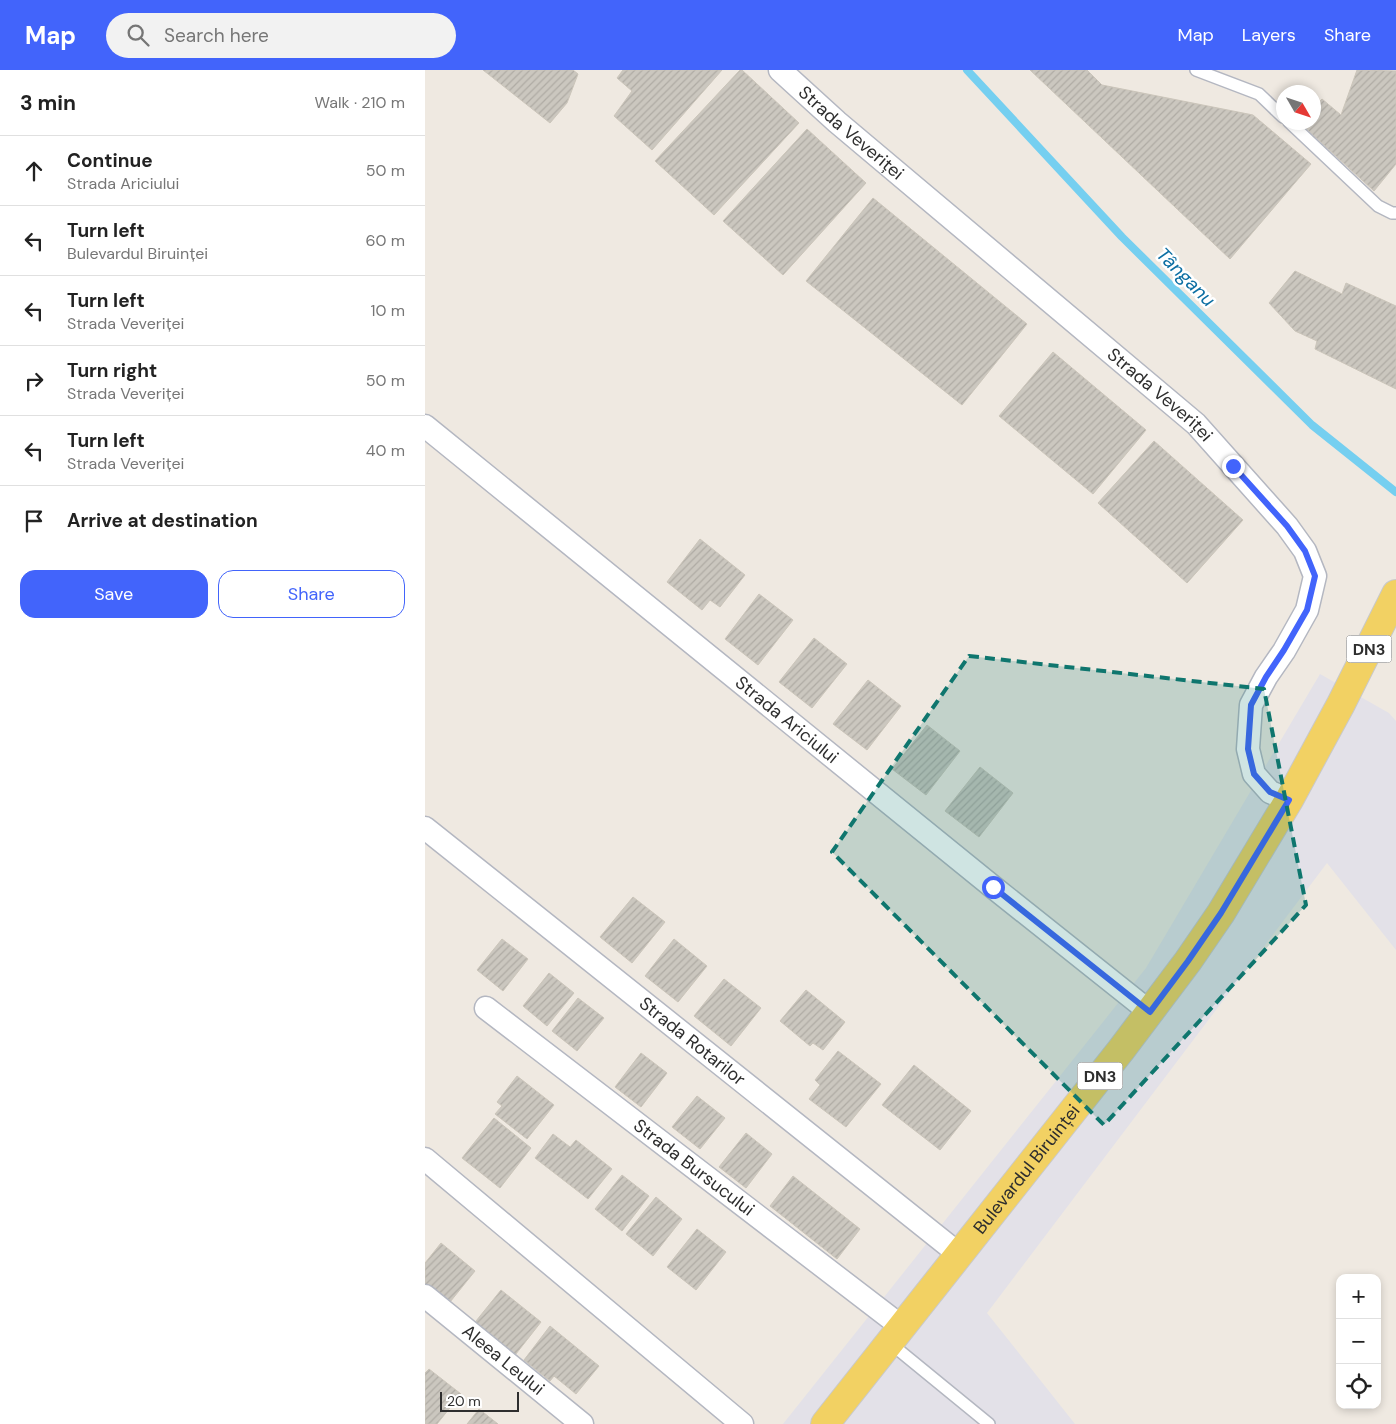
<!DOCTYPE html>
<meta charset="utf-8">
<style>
body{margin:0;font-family:"DM Sans",sans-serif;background:#f2f2f2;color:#222}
.controls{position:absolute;right:15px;bottom:15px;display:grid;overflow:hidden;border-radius:10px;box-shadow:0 2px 8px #0003}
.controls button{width:45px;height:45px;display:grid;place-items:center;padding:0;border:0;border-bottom:1px solid #e0e0e0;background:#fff;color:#222;font:25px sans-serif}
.compass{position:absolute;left:851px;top:15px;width:45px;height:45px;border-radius:50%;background:#fff;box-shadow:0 2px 8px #0003;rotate:129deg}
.scale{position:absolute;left:15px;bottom:12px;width:79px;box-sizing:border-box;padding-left:5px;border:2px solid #2e2e2e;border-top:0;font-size:14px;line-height:18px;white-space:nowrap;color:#2e2e2e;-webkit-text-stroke:4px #fff;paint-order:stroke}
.stop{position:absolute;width:15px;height:15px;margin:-11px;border:4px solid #4264fb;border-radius:50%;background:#fff}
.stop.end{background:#4264fb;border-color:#fff;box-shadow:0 1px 5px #0008}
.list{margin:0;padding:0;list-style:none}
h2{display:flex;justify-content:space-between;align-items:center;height:65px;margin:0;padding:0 20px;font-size:21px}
h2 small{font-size:16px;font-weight:400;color:#767676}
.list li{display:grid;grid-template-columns:32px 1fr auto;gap:15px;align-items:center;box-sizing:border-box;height:70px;padding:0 20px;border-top:1px solid #e0e0e0}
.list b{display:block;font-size:19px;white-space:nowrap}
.list p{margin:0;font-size:16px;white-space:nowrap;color:#767676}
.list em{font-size:16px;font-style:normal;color:#767676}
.actions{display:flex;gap:10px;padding:15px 20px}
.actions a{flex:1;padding:11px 0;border:1px solid #4264fb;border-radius:15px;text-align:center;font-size:18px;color:#4264fb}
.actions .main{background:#4264fb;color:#fff}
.icon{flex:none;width:28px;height:28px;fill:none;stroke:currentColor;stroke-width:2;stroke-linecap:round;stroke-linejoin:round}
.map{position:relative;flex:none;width:971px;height:1354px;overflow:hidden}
header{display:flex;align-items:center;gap:30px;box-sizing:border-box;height:70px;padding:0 25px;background:#4264fb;color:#fff}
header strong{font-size:24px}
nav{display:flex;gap:28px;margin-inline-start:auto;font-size:18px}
.search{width:350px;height:45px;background:#f2f2f2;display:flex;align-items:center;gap:12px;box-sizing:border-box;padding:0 18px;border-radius:28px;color:#767676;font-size:19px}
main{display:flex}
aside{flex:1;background:#fff}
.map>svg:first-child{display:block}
.industrial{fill:#e3e1e8}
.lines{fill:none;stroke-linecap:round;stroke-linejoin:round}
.stream{stroke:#75cff0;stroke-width:8}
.building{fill:url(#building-hatch);stroke:#cbc5ba}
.service-casing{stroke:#b4b7c1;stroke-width:14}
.minor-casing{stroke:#b4b7c1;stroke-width:25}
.primary-casing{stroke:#c9c9c9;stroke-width:30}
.service{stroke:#fff;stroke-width:11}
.minor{stroke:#fff;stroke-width:22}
.primary{stroke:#f2d163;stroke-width:28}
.route{stroke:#4264fb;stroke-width:6}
.marked{fill:#0f766e;fill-opacity:0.2;stroke:#0f766e;stroke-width:4;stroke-dasharray:10 6;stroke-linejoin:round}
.labels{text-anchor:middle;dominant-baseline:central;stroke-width:5;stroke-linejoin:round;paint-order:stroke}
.shield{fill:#fff;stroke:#6d6d6d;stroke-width:1}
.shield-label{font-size:16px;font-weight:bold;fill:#2e2e2e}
.street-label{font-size:18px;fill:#2e2e2e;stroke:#fff}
.water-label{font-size:19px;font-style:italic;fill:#0d6fa3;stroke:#fff}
</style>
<header>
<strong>Map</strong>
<div class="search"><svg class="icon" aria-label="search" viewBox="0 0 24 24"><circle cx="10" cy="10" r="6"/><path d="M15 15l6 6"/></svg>Search here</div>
<nav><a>Map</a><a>Layers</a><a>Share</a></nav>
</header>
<main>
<aside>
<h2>3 min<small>Walk · 210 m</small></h2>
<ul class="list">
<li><svg class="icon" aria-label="ahead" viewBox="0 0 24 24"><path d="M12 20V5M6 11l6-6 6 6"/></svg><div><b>Continue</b><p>Strada Ariciului</p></div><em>50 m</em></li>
<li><svg class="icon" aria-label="left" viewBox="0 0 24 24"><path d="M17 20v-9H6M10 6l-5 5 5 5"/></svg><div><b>Turn left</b><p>Bulevardul Biruinței</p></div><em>60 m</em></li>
<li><svg class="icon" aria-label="left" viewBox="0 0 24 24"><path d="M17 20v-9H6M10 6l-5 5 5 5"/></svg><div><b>Turn left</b><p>Strada Veveriței</p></div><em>10 m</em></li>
<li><svg class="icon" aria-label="right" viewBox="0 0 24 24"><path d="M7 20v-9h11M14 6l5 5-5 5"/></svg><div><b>Turn right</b><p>Strada Veveriței</p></div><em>50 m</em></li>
<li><svg class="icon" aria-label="left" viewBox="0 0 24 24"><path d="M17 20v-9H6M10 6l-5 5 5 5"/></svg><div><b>Turn left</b><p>Strada Veveriței</p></div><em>40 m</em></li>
<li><svg class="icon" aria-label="arrive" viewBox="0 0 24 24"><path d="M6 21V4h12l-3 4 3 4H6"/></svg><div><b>Arrive at destination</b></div></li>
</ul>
<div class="actions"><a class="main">Save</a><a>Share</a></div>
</aside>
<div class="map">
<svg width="971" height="1354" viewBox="0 0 971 1354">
<defs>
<pattern id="building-hatch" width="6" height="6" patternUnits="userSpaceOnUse" patternTransform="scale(1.25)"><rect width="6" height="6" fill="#cbc7bf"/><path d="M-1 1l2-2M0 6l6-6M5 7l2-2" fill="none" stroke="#afaba4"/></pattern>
</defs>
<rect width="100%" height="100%" fill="#efe9e1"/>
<path class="industrial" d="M895 604 964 643 971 651V880L902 793 562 1243 650 1354H358L721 898Z"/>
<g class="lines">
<path class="stream" d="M542 0 697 167 887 355 971 422"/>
</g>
<path class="building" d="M58 0H148L153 4 142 33 125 53Z
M198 0H297L227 80 189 46 207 21 192 8Z
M315 0H317L374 53 289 145 230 91Z
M605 0H662L677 15 828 45 886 94 805 189Z
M932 0 971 1V94L949 121 876 54 877 52H888V39L897 29 916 45Z
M382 59 441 113 358 205 298 151Z
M448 128 602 254 537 335 381 211Z
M870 201 917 224 921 213 971 236V319L890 279 892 271 870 261 844 233Z
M628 282 721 360 668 424 574 346Z
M729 371 818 450 762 513 673 433Z
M275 469 320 505 295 537 285 530 277 540 242 512Z
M334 524 368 550 333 595 300 569Z
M389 568 422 594 387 638 354 612Z
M443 610 476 636 442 680 408 654Z
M502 655 535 681 501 725 467 699Z
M555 697 588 723 554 767 520 741Z
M208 827 240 852 207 893 175 867Z
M77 869 103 889 78 921 52 900Z
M249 869 282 896 253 932 220 906Z
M124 903 149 923 122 956 98 936Z
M299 909 336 938 306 976 269 946Z
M381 920 420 952 398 980 388 973 385 976 355 951Z
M153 928 179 948 152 981 127 961Z
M413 981 456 1014 421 1057 384 1029 395 1015 390 1010Z
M216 983 242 1003 216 1037 190 1017Z
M489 995 546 1041 515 1080 457 1035Z
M92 1006 129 1035 102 1069 70 1044 77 1036 72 1032Z
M272 1026 300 1048 275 1079 247 1057Z
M69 1048 106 1078 75 1118 37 1088Z
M321 1063 347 1084 321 1118 294 1097Z
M128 1064 145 1077 151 1070 187 1099 163 1129 110 1088Z
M197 1105 224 1126 197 1161 170 1139Z
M368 1106 435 1159 412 1189 345 1136Z
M231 1127 257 1149 228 1186 201 1164Z
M272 1159 301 1182 271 1220 242 1197Z
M16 1173 50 1201 21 1237 0 1219V1193Z
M76 1220 116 1252 87 1289 47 1256Z
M125 1256 174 1296 151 1324 129 1306 125 1311 99 1290Z
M4 1299 36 1324 12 1354H0V1303Z
M54 1339 73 1354H42Z"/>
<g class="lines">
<defs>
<path id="service" d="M771 0 834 24 858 47
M864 52 953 136 967 143H971
M465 1273 564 1354"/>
<g id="minor">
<path id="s1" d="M355 0 412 52 771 354 862 456 880 481 890 506 882 540 859 581 841 607 826 635 823 679 829 704 845 722 864 730"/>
<path id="s2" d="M0 356 568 817 725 942"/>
<path id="s3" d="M0 758 535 1185"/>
<path id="s4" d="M61 938 477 1257"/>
<path d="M0 1089 317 1354"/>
<path id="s5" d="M0 1226 157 1354"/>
</g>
<g id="primary">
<path id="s6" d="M400 1354 696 980 763 891 796 843 864 730 916 634 971 524"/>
</g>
</defs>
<use href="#service" class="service-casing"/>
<use href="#minor" class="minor-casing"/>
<use href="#primary" class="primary-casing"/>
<use href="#service" class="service"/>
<use href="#minor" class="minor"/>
<use href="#primary" class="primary"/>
</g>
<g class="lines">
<path class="route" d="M568 817 725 942 763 891 796 843 864 730 845 722 829 704 823 679 826 635 841 607 859 580 882 540 890 506 880 481 862 456 808 396"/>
</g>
<path class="marked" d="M544 586 839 619 881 835 679 1055 407 782Z"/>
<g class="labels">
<g class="shield">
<rect x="921.5" y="565.5" width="45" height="27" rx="4"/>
<rect x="652.5" y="992.5" width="45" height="27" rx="4"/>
</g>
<g class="shield-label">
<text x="944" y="579">DN3</text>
<text x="675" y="1006">DN3</text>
</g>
<g class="street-label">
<text stroke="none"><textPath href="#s1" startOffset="95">Strada Veveriței</textPath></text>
<text stroke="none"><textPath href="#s1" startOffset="500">Strada Veveriței</textPath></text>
<text stroke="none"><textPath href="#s2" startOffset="466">Strada Ariciului</textPath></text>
<text stroke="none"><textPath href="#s3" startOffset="342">Strada Rotarilor</textPath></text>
<text stroke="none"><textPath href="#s4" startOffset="262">Strada Bursucului</textPath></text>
<text stroke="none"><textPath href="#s6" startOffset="325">Bulevardul Biruinței</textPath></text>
<text stroke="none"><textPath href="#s5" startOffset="101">Aleea Leului</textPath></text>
</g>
<g class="water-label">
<text transform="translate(761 207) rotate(45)">Tânganu</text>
</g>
</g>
</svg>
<div class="controls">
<button>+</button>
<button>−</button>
<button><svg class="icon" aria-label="locate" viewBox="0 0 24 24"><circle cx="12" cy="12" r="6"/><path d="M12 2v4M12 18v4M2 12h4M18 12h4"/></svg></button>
</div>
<svg class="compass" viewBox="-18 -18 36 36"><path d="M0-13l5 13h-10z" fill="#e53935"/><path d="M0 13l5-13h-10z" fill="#767676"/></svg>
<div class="scale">20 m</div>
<div class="stop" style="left:568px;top:817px"></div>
<div class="stop end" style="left:808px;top:396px"></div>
</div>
</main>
